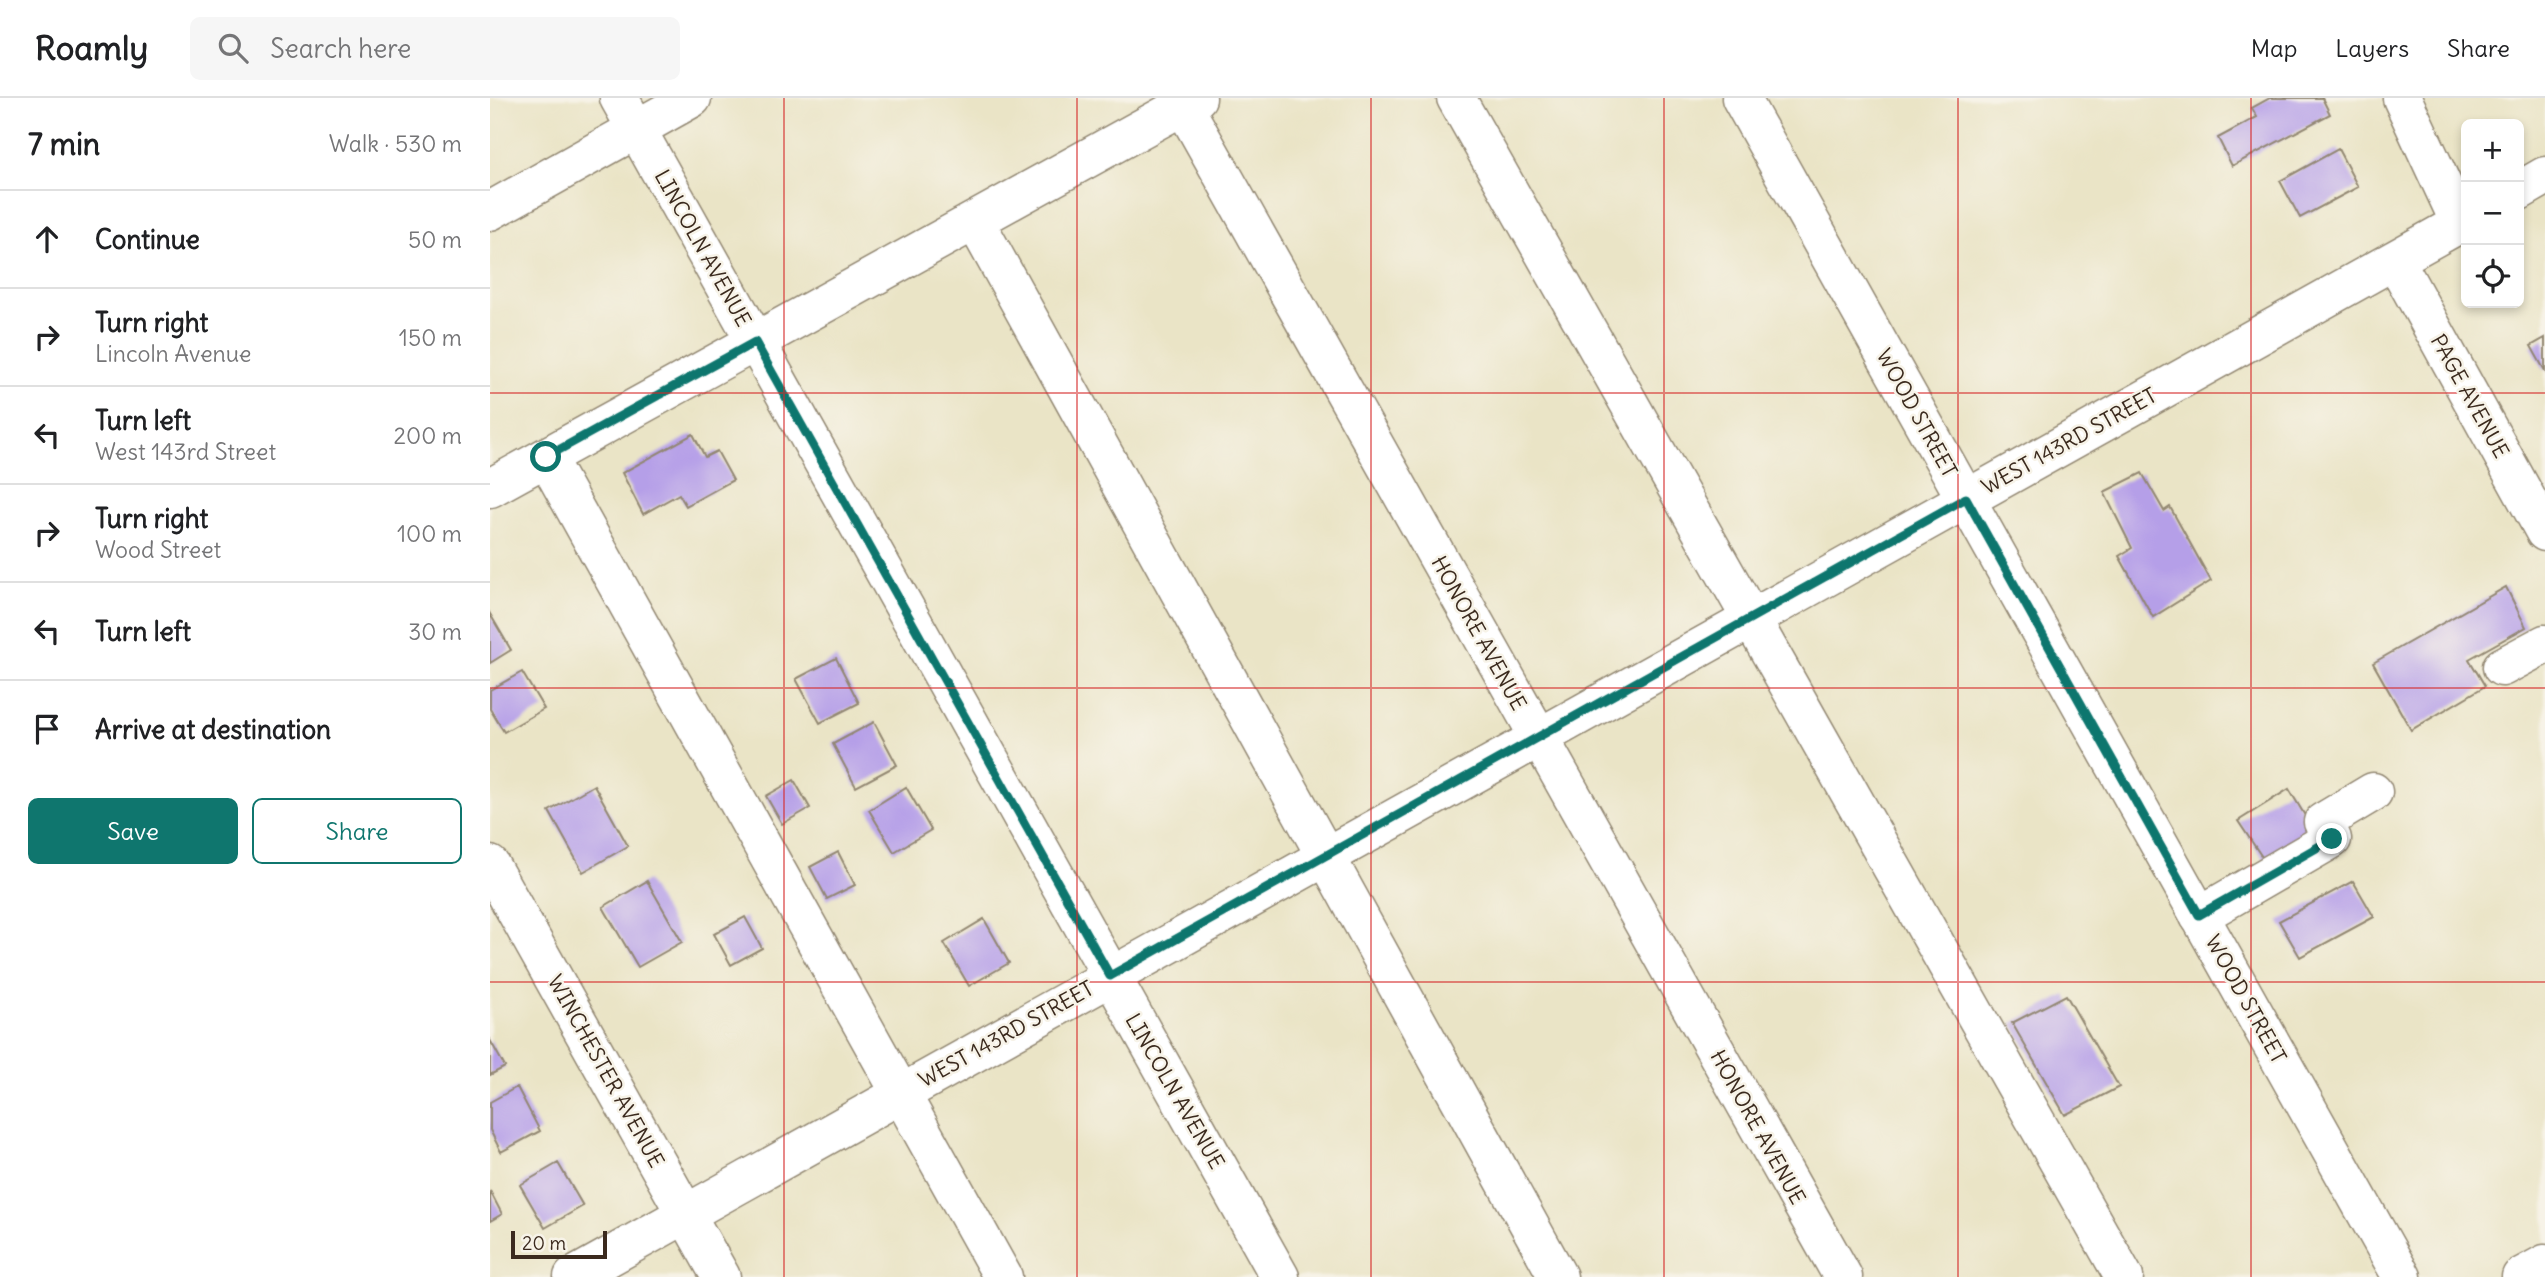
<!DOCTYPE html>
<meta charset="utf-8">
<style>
body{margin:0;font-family:Delius,sans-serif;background:#f6f6f6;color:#202124}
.controls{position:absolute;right:21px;top:21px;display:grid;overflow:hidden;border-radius:10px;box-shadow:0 4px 10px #0003}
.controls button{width:63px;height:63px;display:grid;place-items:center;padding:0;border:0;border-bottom:2px solid #e0e0e0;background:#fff;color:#202124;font:35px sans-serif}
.scale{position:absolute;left:21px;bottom:18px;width:96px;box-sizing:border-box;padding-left:7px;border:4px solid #3b2a1e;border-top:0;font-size:19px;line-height:24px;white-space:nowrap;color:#3b2a1e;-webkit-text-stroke:5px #f7f3e8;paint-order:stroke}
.stop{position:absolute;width:21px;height:21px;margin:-16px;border:5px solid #0f766e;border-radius:50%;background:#fff}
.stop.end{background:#0f766e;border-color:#fff;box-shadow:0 2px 7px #0008}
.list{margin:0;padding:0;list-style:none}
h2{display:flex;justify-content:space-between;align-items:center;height:91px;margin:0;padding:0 28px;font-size:30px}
h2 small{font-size:23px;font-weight:400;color:#757577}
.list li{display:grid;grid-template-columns:46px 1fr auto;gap:21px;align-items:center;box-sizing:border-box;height:98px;padding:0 28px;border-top:2px solid #e0e0e0}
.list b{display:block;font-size:26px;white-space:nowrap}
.list p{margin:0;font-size:23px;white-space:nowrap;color:#757577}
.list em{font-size:23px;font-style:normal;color:#757577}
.actions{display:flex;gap:14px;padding:21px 28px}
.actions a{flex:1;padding:16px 0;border:2px solid #0f766e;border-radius:10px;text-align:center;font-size:24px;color:#0f766e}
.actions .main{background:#0f766e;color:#fff}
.icon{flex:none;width:38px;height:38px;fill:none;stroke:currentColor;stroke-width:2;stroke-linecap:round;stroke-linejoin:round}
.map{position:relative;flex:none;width:2055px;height:1179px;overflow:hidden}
header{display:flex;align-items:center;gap:42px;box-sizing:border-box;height:98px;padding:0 35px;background:#fff;border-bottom:2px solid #e0e0e0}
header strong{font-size:33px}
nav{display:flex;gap:38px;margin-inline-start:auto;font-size:24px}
.search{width:490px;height:63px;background:#f6f6f6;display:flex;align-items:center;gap:18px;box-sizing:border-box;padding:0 24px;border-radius:10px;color:#757577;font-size:26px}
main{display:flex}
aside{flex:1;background:#fff}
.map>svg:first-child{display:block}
.building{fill:#b59fe8}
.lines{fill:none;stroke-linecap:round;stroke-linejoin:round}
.minor-casing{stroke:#928772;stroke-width:41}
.major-casing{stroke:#928772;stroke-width:41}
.minor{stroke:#fff;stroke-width:38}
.major{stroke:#fff;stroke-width:38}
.route{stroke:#0f766e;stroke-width:9}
.grid{fill:none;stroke:#d62828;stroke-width:2;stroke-opacity:0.55}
.labels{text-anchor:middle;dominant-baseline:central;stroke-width:5;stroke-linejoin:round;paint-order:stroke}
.street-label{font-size:21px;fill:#3b2a1e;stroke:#f7f3e8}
</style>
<header>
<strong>Roamly</strong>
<div class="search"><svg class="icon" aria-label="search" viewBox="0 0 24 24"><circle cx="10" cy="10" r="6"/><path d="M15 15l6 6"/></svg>Search here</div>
<nav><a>Map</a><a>Layers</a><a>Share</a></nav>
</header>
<main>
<aside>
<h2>7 min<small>Walk · 530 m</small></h2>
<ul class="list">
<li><svg class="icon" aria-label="ahead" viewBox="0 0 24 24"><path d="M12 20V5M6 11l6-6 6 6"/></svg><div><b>Continue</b></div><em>50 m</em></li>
<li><svg class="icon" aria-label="right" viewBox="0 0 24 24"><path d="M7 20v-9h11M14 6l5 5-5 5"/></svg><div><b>Turn right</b><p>Lincoln Avenue</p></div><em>150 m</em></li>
<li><svg class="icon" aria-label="left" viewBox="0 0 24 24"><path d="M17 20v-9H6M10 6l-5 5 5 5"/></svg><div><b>Turn left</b><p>West 143rd Street</p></div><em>200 m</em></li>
<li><svg class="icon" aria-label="right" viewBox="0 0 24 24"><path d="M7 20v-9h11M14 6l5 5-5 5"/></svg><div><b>Turn right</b><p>Wood Street</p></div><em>100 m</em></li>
<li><svg class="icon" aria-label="left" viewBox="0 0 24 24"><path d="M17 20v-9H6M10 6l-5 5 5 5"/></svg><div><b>Turn left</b></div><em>30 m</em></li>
<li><svg class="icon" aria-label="arrive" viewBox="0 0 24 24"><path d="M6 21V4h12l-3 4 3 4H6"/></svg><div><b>Arrive at destination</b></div></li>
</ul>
<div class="actions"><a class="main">Save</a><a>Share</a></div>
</aside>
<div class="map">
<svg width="2055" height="1179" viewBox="0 0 2055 1179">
<rect width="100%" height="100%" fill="#f7f3e8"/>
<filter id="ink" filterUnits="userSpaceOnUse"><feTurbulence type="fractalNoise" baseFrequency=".0143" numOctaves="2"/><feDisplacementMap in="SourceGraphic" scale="14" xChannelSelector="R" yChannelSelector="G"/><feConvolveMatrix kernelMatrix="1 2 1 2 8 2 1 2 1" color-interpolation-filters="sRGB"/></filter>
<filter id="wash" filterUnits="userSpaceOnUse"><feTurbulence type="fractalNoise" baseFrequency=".00686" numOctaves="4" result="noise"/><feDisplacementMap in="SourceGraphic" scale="28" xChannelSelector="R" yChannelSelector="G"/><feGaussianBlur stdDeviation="1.57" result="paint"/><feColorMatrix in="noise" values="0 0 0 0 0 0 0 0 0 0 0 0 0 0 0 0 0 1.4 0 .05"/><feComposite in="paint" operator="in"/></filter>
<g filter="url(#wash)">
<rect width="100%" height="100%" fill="#eae4c6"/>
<g id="blocks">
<path class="building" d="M1780 0H1832L1840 16 1742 68 1728 40 1767 19 1762 10Z
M1848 51 1868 89 1810 120 1790 83Z
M2055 240V273L2041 248Z
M203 336 215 359 227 353 243 382 196 408 189 396 153 416 132 375Z
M1652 375 1674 413 1680 409 1721 483 1663 519 1629 458 1642 450 1614 394Z
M2016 489 2036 529 1979 561 1995 588 1921 632 1883 565Z
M0 516 21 552 0 565Z
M346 560 369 605 330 625 306 581Z
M32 574 54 611 14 634 0 611V592Z
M384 624 407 667 366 689 343 646Z
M304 682 320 710 292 726 276 698Z
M104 687 138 748 93 774 59 713Z
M416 689 441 732 404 754 379 712Z
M1799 691 1823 731 1774 762 1748 723Z
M348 754 365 787 337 801 320 769Z
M157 783 192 844 148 869 113 809Z
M1863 783 1884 819 1810 859 1789 823Z
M255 819 272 850 241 867 224 836Z
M494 821 519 865 479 888 454 845Z
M1576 897 1629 989 1575 1017 1522 925Z
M0 942 15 969 0 977Z
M27 989 50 1033 11 1054 0 1032V1004Z
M68 1065 93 1108 55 1130 30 1087Z
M0 1093 12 1116 0 1123Z"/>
</g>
</g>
<g filter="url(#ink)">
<use href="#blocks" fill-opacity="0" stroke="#928772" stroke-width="2"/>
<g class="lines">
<defs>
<path id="minor" d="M129 0 790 1179
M689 0 1353 1179
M966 0 1634 1179
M1912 0 1970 125
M2029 93 2055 78
M0 113 202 0
M485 123 1068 1179
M1905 162 2055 434
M56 359 513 1179
M0 390 707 0
M2012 569 2055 546
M0 767 231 1179
M1709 818 1842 741 1833 724 1883 694
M83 1179 1976 122
M2031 1179 2055 1166"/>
<path id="major" d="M1251 0 1912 1179"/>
</defs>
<use href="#minor" class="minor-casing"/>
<use href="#major" class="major-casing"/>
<use href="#minor" class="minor"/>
<use href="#major" class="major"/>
</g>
</g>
<g class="lines" filter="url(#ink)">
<path class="route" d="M56 359 265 244 620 878 1476 400 1709 817 1842 741"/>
</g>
<path class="grid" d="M294 0V1179M587 0V1179M881 0V1179M1174 0V1179M1468 0V1179M1761 0V1179M0 295H2055M0 590H2055M0 884H2055"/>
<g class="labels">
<g class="street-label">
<text transform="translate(213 150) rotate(61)">LINCOLN AVENUE</text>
<text transform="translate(1980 298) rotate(61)">PAGE AVENUE</text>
<text transform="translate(1427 315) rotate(61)">WOOD STREET</text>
<text transform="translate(1579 343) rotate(-29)">WEST 143RD STREET</text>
<text transform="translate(989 535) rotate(61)">HONORE AVENUE</text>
<text transform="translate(1756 901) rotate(61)">WOOD STREET</text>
<text transform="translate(516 936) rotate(-29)">WEST 143RD STREET</text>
<text transform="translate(116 973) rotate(61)">WINCHESTER AVENUE</text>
<text transform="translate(685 993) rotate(60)">LINCOLN AVENUE</text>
<text transform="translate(1268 1029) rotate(61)">HONORE AVENUE</text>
</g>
</g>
</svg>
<div class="controls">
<button>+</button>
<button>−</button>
<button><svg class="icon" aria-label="locate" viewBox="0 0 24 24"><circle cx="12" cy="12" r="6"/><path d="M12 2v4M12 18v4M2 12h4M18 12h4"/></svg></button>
</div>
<div class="scale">20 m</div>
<div class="stop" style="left:56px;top:359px"></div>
<div class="stop end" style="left:1842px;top:741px"></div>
</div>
</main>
